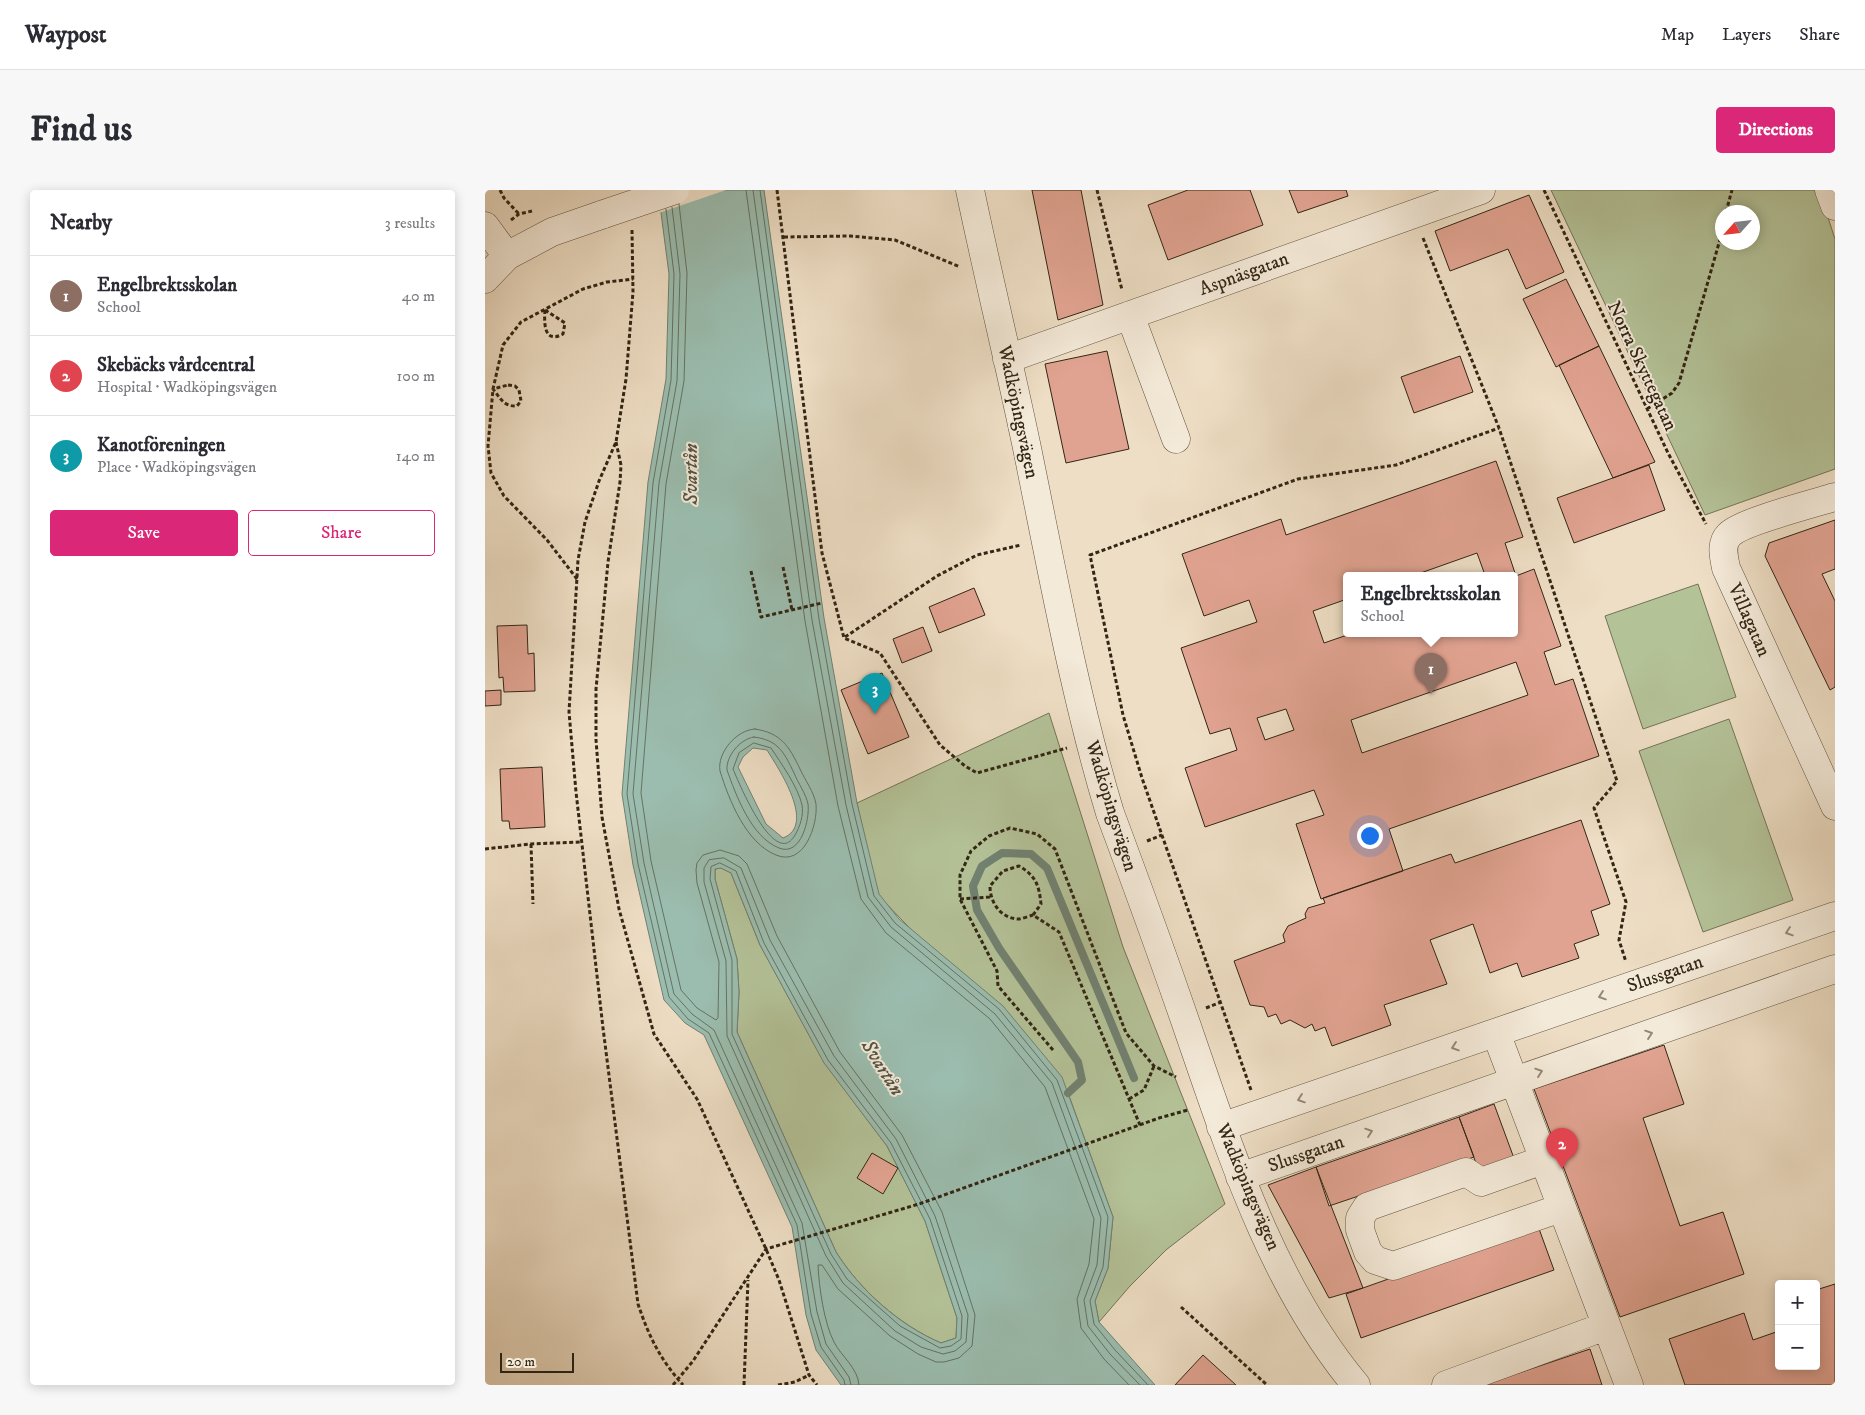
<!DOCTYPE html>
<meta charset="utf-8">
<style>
body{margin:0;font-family:"IM FELL DW Pica",serif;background:#f7f7f7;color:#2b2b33}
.controls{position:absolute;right:15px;bottom:15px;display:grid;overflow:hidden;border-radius:5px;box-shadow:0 2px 12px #0003}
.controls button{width:45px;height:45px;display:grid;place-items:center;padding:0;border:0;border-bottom:1px solid #e1e1e2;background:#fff;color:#2b2b33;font:25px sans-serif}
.compass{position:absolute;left:1230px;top:15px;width:45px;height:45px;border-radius:50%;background:#fff;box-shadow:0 2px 12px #0003;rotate:243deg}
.scale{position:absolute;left:15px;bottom:12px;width:74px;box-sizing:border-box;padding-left:5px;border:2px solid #322615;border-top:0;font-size:14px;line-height:18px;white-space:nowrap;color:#322615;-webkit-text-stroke:4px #f4ead9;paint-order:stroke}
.you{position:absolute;left:884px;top:645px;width:18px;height:18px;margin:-12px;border:4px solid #fff;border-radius:50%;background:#1a73e8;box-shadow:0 0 0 8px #1a73e833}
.badge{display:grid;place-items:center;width:32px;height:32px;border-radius:50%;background:#db2777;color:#fff;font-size:16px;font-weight:700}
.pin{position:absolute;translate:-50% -41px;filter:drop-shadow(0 1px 2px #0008)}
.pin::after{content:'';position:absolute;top:26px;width:18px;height:15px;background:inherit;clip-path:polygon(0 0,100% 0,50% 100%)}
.popup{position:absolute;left:858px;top:382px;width:175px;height:65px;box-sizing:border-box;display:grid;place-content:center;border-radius:5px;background:#fff;filter:drop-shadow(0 1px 4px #0005);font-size:16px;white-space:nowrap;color:#7c7c81}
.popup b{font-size:19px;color:#2b2b33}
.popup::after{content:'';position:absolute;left:50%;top:100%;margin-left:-10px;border:10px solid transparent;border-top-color:#fff}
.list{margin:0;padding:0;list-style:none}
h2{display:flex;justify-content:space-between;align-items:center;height:65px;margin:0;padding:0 20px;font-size:21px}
h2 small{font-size:16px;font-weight:400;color:#7c7c81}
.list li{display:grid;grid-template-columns:32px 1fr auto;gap:15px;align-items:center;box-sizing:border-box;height:80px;padding:0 20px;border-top:1px solid #e1e1e2}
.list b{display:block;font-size:19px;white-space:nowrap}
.list p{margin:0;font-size:16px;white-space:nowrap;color:#7c7c81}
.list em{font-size:16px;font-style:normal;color:#7c7c81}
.actions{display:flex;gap:10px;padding:15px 20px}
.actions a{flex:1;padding:11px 0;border:1px solid #db2777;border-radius:5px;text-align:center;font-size:18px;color:#db2777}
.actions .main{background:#db2777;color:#fff}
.map{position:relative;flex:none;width:1350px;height:1195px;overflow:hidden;border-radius:5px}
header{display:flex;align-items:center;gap:30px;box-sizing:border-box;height:70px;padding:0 25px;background:#fff;border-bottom:1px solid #e1e1e2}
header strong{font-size:24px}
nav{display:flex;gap:28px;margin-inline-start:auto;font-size:18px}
.intro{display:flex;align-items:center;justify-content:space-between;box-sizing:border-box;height:120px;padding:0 30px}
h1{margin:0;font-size:35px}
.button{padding:12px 22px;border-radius:5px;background:#db2777;color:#fff;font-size:18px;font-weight:700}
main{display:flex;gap:30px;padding:0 30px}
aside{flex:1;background:#fff;border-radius:5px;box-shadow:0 2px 12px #0003}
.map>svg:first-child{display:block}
.green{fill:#b4c298;stroke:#737456;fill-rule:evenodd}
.water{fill:#9bbdaf;stroke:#718171;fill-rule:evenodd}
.pier{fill:#eedec5}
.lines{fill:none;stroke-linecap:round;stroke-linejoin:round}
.shore{stroke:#667262;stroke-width:1}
.stream{stroke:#718171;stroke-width:8}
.building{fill:#e1a391;stroke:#322615;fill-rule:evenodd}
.minor-casing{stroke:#615441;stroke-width:29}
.path{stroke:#322615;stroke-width:3;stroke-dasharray:4 2.5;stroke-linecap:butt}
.minor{stroke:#f4ead9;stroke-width:28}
.minor-bridge-casing{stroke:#615441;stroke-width:29;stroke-linecap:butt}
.minor-bridge{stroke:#f4ead9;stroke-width:28}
.oneway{stroke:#938877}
.labels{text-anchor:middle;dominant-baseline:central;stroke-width:4;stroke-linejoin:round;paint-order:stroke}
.street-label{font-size:19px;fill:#322615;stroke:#f4ead9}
.water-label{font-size:20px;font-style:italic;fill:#525343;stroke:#f4ead9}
</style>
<header>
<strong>Waypost</strong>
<nav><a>Map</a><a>Layers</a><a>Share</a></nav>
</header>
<div class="intro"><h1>Find us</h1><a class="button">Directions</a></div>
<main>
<aside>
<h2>Nearby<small>3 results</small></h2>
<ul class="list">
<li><span class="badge" style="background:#8d6e63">1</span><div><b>Engelbrektsskolan</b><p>School</p></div><em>40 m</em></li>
<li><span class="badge" style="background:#e0444e">2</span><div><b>Skebäcks vårdcentral</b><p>Hospital · Wadköpingsvägen</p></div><em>100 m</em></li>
<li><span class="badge" style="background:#0f9aa8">3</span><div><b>Kanotföreningen</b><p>Place · Wadköpingsvägen</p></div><em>140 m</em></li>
</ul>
<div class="actions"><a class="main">Save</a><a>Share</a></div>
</aside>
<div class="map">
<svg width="1350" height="1195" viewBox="0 0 1350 1195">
<rect width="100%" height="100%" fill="#eedec5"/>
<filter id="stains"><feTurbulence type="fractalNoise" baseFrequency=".004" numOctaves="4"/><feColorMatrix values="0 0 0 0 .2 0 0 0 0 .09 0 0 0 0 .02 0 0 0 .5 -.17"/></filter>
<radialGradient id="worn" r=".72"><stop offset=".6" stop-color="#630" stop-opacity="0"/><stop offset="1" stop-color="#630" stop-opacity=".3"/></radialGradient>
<path class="green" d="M1066 0H1334L1350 49V279L1220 325ZM1238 22H1268V52H1238Z
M1213 394 1251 507 1158 539 1120 426Z
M564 523 638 757 740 1014 681 1060 645 1096 614 1132 610 1111 623 1078 628 1027 583 903 392 704 372 613Z
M1244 529 1308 710 1218 742 1154 561Z
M236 678 246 683 275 755 339 872 402 956 440 1031 472 1128 471 1148 456 1153C414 1135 375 1100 351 1062L252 842 254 802 252 769 230 689V679Z"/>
<path class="water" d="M173 0H279L339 428 372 613 394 704 414 729 518 816 577 887 628 1027 623 1078 610 1111 614 1132 670 1195H356L331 1160 321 1125 307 1037 219 845 200 833 179 810 148 675 137 604 163 292 181 189 184 84ZM268 558 282 560C293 578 332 635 298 648L281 634 253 577 258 567ZM236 678 246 683 275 755 339 873 402 956 440 1031 472 1128 471 1148 456 1153C414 1135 375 1100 351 1062L252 842 254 802 252 769 230 689V679Z"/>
<path class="pier" d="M171 0H241L174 23Z"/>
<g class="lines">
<path class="shore" d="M261 0 320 431 353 616 376 709 401 743 505 829 560 897 609 1029 604 1074 592 1109 596 1138 619 1169 644 1195
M268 0 327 430 361 615 383 707 406 737 510 824 567 893 616 1028 612 1075 599 1110 603 1136 625 1164 655 1195
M275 0 334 429 367 614 389 706 410 733 514 819 572 890 623 1027 618 1077 605 1111 609 1134 630 1160 663 1195
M194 14 202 83 199 191 181 294 156 603 166 671 196 800 212 818 231 830 233 828 234 772 212 693 211 680 212 673 218 665 235 660 254 666 262 674 292 746 355 862 417 945 457 1022 490 1125 487 1156 474 1168 459 1172H451L433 1164 405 1146 353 1099 337 1075H333C334 1097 339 1133 349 1152 356 1166 373 1178 374 1195
M187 17 195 84 192 191 174 293 148 604 159 673 189 804 207 824 229 840 317 1033 332 1122 341 1154 364 1187 366 1195
M181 19 189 84 186 190 168 293 142 604 153 674 184 807 203 829 224 843 312 1035 326 1124 336 1157 359 1190 360 1195
M270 539C296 543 304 556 315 579 320 590 329 602 331 614 333 635 319 677 291 665 261 653 244 610 235 581 232 563 251 540 270 539Z
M269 547C293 550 299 562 309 583 313 593 321 604 323 614 325 629 316 667 294 658 266 647 251 605 242 580 241 566 255 549 269 547Z
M269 553 286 558C296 573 313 597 317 615 319 624 315 637 310 645 290 681 253 591 248 579L254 563Z
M239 668 256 678 285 750 349 866 411 949 450 1026 483 1125 481 1152 470 1161 458 1164 436 1157 410 1141 358 1093 341 1066 242 846 241 771 219 692V678L224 670Z
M235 673 251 681 279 753 343 870 406 953 445 1029 477 1126 476 1149 466 1156 455 1158 415 1136 362 1089 346 1064 247 844V770L225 689 226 677Z"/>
<path class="stream" d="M583 903 597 890 593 872 514 758 492 720 488 696 497 676 517 663 546 664 562 678 649 888"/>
</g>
<path class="building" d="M547 0H596L618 115 573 130Z
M703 0H765L778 35 683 70 663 15Z
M804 0H861L863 6 813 23Z
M1044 5 1079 82 1041 99 1023 59 965 81 950 41Z
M1081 89 1114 156 1071 177 1038 109Z
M1114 156 1170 272 1128 288 1074 175Z
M622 161 644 259 581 273 560 174Z
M975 166 988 202 929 223 916 187Z
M1011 271 1038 347 1020 353 1031 386 1049 379 1076 456 1059 462 1070 495 1088 489 1114 566 904 639 918 681 836 709 811 634 839 625 829 600 720 637 700 578 752 560 745 538 725 544 696 458 772 432 764 410 719 426 697 364 796 329 801 345ZM992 363 1000 385H1030V443H868L839 453 828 421 862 409V385H930ZM1031 472 1043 505 877 563 866 530ZM801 519 809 540 780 550 772 528Z
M1164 275 1180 320 1089 353 1072 308Z
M1350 330V379L1337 384 1350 411V497L1345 500 1280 366 1284 353Z
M489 398 500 425 454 443 444 417Z
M42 435 43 464 49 463 50 501 19 502 18 487 14 488 12 436Z
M438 437 447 461 417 473 408 449Z
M397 483 424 547 383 564 356 500Z
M16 500V515L0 516V501Z
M57 577 60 637 25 639 24 631H17L15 579Z
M1096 630 1125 714 1106 721 1114 745 1089 754 1094 768 1037 787 1032 773 1005 783 988 734 945 750 962 794 899 815 906 835 847 856 840 837 830 841 827 834 820 838 805 830 796 834 791 824 783 827 779 817 765 815 749 771 800 752 798 745 803 736 821 728 820 724 823 718 840 713 838 708 966 664 970 673Z
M1179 855 1199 914 1158 928 1195 1036 1238 1022 1259 1084 1135 1127 1049 899Z
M1009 914 1030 971 995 984 974 927Z
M974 927 989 967 844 1016 831 977Z
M387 963 413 978 398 1004 372 988Z
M831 977 878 1098 844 1108 783 995Z
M1053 1036 1069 1080 876 1148 861 1104Z
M1350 1094V1195H1200L1184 1149 1259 1123 1268 1150 1294 1141V1176H1331V1100Z
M1105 1159 1117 1195H998Z
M718 1165 751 1195H690Z"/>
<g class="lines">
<defs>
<path id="minor" d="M485 0C503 86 524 172 542 258 567 380 589 504 625 623 653 698 680 772 706 848 747 967 789 1097 871 1195
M1344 0 1350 16
M0 36 22 66
M0 89 22 66 67 42 119 24
M645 125 691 249
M522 169 996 0
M1350 307C1330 313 1256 332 1244 345 1235 354 1239 367 1241 378L1350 616
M1011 843 1144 1195
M736 937 1350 726
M1058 970 996 992 981 982 882 1017 875 1028V1040L883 1062 890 1070 908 1076 1076 1018
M755 987 1350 779
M961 1195 1121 1136"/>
</defs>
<use href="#minor" class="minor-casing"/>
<path class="path" d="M15 0 19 8 34 24
M292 0 337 363 359 448 395 463 455 555 480 576 492 583 582 558
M612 0 637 100
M1059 0 1183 263 1221 334
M1241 22 1247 0
M26 30 34 24 47 21
M147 40 148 102 141 189 131 252 114 291 100 332 93 370 84 522 91 602 118 838 153 1114C164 1147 175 1169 198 1195
M299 47 365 46 410 50 475 77
M938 48 1014 238 1132 591 1109 618 1141 712 1134 750 1141 772
M60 120 80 133 78 144C59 154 59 134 60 120Z
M23 195 30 196 34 200 36 211 32 216C19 217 15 208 8 199Z
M1162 219 1187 203 1194 193 1238 39
M131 252 136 275 135 292 123 372 111 499V550L117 627 134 719 169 844 212 909 281 1059 294 1090 324 1185 332 1195
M298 377 307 420
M266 381 276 427 337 413
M92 389 62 350 19 306 6 283 3 256 8 199 18 155 36 132 98 99 122 92 148 89
M360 447 452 386 492 365 536 355
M662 651 677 645
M46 654 48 714
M0 659 46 654 97 652
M475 709 505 707
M548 725 556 714C554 695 551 686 534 676L518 681 505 696C505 712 515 728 533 729 537 729 544 726 548 725L574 742 655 935
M721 818 736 812
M568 860 513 796 512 781 475 709V685L486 661 504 646 525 638 552 644 570 659 641 843 669 876 691 887
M766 900 657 588 638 525 605 365 813 289 911 275 1014 238
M644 909 659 900 669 876
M696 1117 782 1195
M188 1195 208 1171 281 1059 434 1014 674 928 703 920
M259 1195 263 1090
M293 1195 310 1192 324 1185"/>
<use href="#minor" class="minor"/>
<defs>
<path id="minor-bridge" d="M119 24 190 0"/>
</defs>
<use href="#minor-bridge" class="minor-bridge-casing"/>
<use href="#minor-bridge" class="minor-bridge"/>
</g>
<defs><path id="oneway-chevron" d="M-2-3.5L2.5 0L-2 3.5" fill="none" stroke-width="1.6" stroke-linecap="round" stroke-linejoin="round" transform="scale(1.25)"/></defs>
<g class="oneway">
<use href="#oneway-chevron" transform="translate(1304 742) rotate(161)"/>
<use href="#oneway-chevron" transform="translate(1117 806) rotate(161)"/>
<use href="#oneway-chevron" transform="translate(1164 844) rotate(-19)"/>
<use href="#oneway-chevron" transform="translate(970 857) rotate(161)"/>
<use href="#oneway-chevron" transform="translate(1054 882) rotate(-19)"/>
<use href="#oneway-chevron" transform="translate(816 909) rotate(161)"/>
<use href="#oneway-chevron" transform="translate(884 942) rotate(-19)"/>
</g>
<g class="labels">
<g class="street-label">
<text transform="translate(759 84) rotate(-20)">Aspnäsgatan</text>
<text transform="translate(1157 176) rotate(65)">Norra Skyttegatan</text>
<text transform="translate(533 222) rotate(78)">Wadköpingsvägen</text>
<text transform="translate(1264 430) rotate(66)">Villagatan</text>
<text transform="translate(626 616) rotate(73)">Wadköpingsvägen</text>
<text transform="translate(1180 784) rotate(-19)">Slussgatan</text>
<text transform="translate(821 964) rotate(-19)">Slussgatan</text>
<text transform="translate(763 997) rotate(67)">Wadköpingsvägen</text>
</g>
<g class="water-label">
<text transform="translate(206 284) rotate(-90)">Svartån</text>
<text transform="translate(397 878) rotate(58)">Svartån</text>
</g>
</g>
<rect width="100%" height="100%" filter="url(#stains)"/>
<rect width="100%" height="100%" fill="url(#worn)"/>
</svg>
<div class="controls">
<button>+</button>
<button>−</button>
</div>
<svg class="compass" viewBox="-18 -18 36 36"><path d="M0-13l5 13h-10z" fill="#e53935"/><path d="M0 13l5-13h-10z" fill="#7c7c81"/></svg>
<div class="scale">20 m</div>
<div class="you"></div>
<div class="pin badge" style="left:946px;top:504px;background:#8d6e63">1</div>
<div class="popup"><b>Engelbrektsskolan</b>School</div>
<div class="pin badge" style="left:1077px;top:979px;background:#e0444e">2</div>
<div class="pin badge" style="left:390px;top:524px;background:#0f9aa8">3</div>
</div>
</main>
